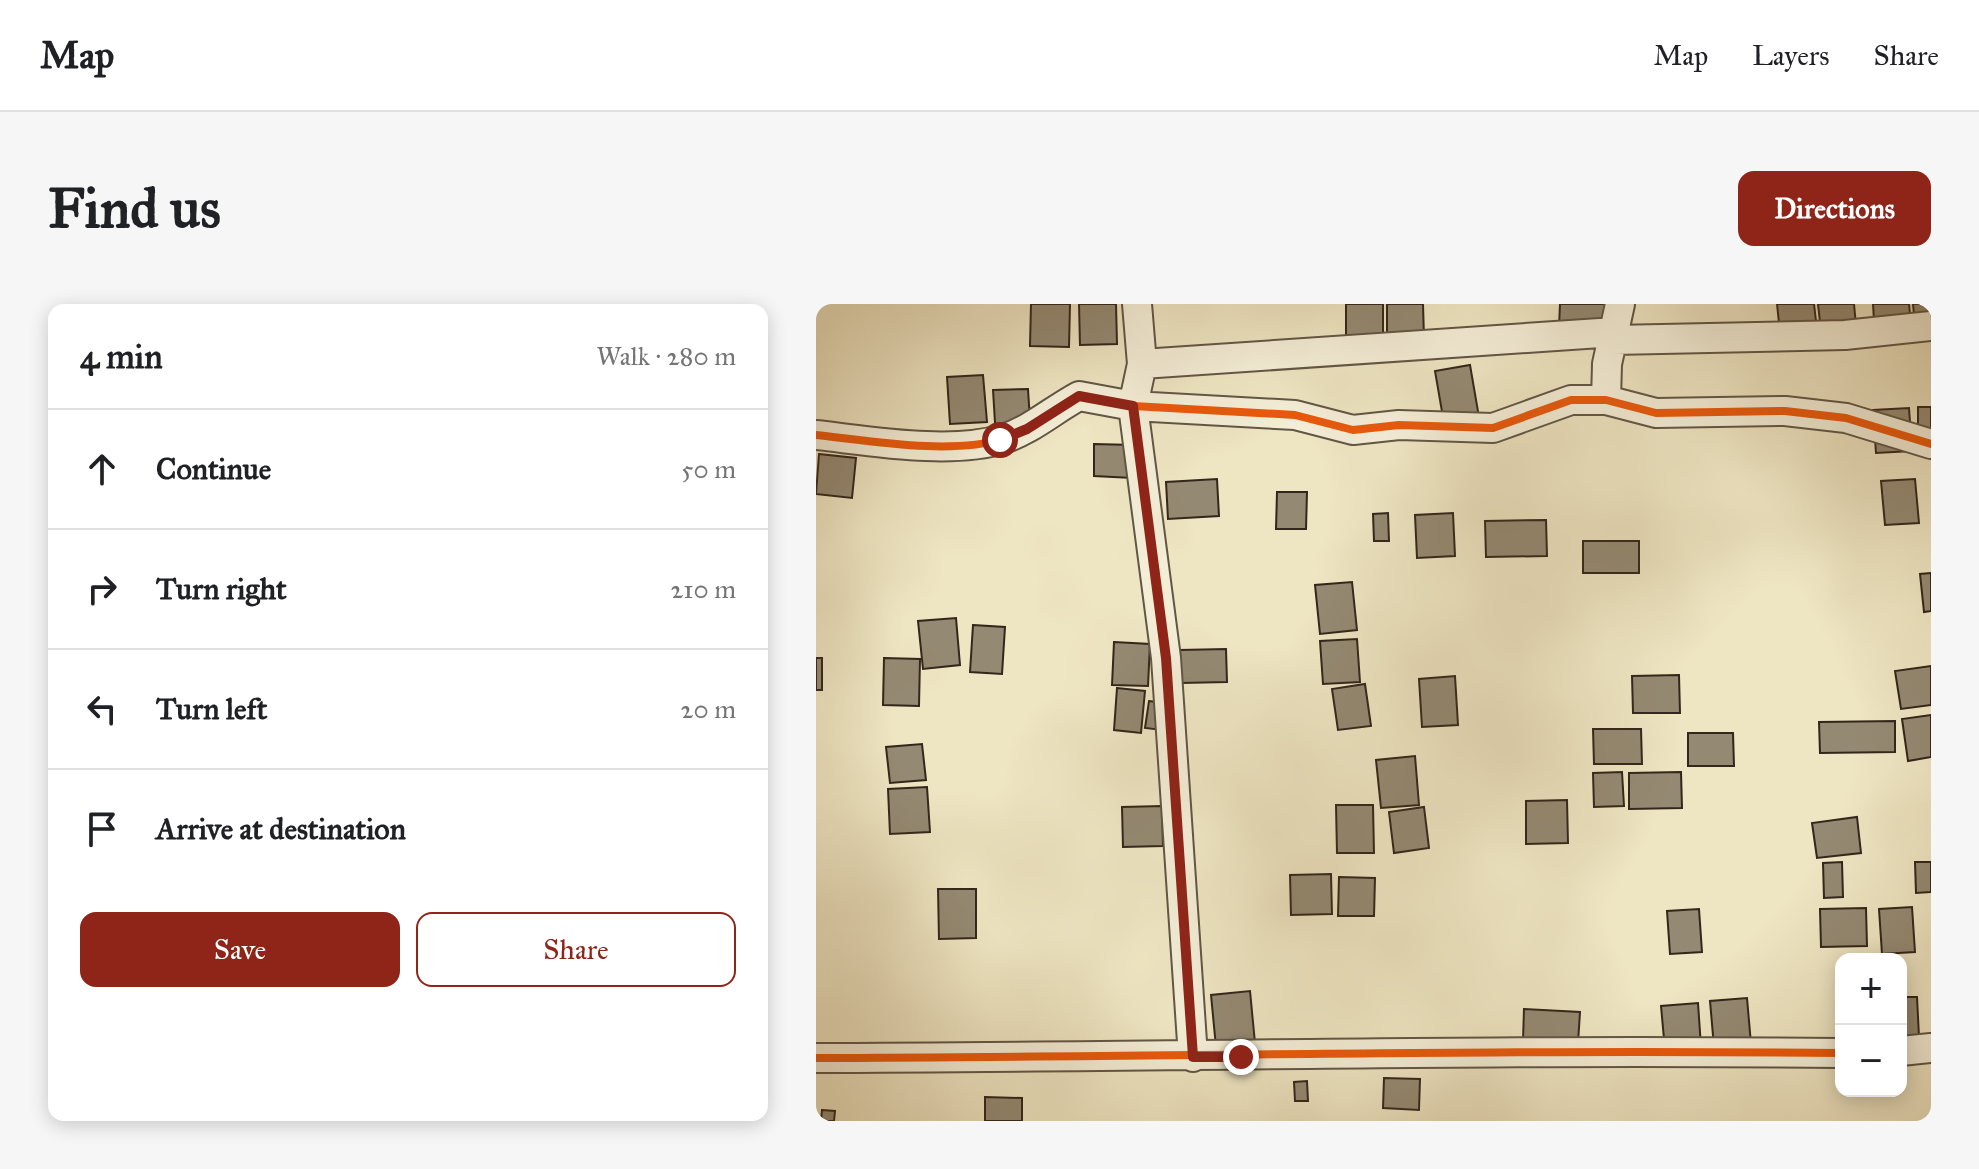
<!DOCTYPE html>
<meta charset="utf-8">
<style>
body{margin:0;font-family:"IM FELL Great Primer",serif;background:#f6f6f6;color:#202124}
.controls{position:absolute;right:24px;bottom:24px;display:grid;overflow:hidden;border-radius:16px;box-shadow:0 4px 20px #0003}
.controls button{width:72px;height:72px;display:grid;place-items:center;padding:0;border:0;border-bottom:2px solid #e0e0e0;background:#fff;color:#202124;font:40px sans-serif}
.stop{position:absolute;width:24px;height:24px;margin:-18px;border:6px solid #8f2418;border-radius:50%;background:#fff}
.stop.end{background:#8f2418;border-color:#fff;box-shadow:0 2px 8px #0008}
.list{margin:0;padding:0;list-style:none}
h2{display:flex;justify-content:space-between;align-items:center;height:104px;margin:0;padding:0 32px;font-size:34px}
h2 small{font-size:26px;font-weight:400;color:#757577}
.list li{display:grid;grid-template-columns:52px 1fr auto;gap:24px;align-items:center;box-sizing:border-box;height:120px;padding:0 32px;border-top:2px solid #e0e0e0}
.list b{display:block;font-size:30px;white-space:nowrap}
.list em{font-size:26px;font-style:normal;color:#757577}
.actions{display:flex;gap:16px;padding:24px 32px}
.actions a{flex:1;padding:18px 0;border:2px solid #8f2418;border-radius:16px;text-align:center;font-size:28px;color:#8f2418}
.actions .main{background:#8f2418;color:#fff}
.icon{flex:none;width:44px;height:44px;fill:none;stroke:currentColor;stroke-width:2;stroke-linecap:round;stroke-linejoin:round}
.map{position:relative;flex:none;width:1115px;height:817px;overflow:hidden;border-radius:16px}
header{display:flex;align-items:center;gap:48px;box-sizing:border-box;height:112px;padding:0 40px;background:#fff;border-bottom:2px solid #e0e0e0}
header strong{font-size:38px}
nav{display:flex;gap:44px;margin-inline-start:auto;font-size:28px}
.intro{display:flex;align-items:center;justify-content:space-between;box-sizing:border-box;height:192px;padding:0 48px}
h1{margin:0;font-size:56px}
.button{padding:20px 36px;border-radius:16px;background:#8f2418;color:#fff;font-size:28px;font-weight:700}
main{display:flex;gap:48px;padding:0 48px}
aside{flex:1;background:#fff;border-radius:16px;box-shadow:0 4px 20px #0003}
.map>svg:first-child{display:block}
.building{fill:#948972;stroke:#33261b;stroke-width:2}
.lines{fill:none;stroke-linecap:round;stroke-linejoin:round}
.minor-casing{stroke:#625645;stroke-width:32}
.minor{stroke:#f4eed7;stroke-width:28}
.cycleway-casing{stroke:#f4eed7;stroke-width:13}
.cycleway{stroke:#e8590c;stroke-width:8}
.route{stroke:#8f2418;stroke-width:10}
</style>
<header>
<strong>Map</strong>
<nav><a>Map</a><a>Layers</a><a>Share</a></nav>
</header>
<div class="intro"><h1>Find us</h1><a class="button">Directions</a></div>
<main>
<aside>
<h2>4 min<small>Walk · 280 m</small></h2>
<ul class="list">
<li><svg class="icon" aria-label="ahead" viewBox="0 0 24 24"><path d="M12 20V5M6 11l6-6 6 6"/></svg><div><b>Continue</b></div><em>50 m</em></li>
<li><svg class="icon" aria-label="right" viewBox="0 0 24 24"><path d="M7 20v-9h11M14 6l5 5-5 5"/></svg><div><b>Turn right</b></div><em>210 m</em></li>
<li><svg class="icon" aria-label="left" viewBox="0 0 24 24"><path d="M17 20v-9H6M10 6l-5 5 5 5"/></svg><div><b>Turn left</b></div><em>20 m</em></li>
<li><svg class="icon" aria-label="arrive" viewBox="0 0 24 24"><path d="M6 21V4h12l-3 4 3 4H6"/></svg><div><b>Arrive at destination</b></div></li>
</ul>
<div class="actions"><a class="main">Save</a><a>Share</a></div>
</aside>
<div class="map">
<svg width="1115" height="817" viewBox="0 0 1115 817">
<rect width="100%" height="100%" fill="#eee5c2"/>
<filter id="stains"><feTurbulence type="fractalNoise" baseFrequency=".0025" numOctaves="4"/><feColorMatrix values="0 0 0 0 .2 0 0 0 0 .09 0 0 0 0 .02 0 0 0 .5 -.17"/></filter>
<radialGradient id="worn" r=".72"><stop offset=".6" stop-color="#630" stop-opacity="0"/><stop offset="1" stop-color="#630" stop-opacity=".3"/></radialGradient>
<path class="building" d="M215 0H254L253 43 214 42Z
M263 0H300L301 40 264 41Z
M530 0H567V35H530Z
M571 0H607L608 34H571Z
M744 0H797V25L743 24Z
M961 0H998L1002 34 965 38Z
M1002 0H1038L1041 32 1006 36Z
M1057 0H1093L1096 31 1059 34Z
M1097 0H1115V20L1099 22Z
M654 61 664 119 629 125 619 67Z
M167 71 171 118 134 120 131 73Z
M212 85 215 133 180 135 177 86Z
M1102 103H1115V126L1102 127Z
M1093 104 1096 147 1060 149 1057 106Z
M278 140 317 141 316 174 278 172Z
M3 150 40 154 36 194 0 190Z
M401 175 403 212 352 215 350 178Z
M1099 175 1103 219 1069 221 1065 177Z
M461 188H491L490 225H460Z
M572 209 573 237H558L557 210Z
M637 209 639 252 601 254 599 211Z
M730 216 731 252 670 253 669 217Z
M767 237H823V269H767Z
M1115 269V307L1108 308 1104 270Z
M536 278 541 326 504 330 499 281Z
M140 314 144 361 107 365 102 317Z
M157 321 189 323 186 370 154 368Z
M541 335 544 378 507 380 504 337Z
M298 338 334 340 332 382 296 381Z
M410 345 411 378 365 379 364 346Z
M0 354H6V386H0Z
M68 354 104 355 103 402 67 401Z
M1115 362V401L1085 405 1079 367Z
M863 371 864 409H817L816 372Z
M639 372 642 421 606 423 603 375Z
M549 380 555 422 522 426 516 385Z
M301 384 329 387 325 429 298 426Z
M333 397 349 399 346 426 329 424Z
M1115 411V453L1092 457 1086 415Z
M1079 417V448L1004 449 1003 418Z
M777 425H825L826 460H778Z
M872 429H917L918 462H872Z
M106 440 110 476 74 479 70 443Z
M599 452 603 501 565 504 560 456Z
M806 468 808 502 778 503 777 469Z
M865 468 866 504 813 505V469Z
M111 483 114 528 74 530 72 485Z
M751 496 752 539 710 540V497Z
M520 501H557L558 549H521Z
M346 502 347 542 307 543 306 503Z
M608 503 613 544 578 549 573 508Z
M1041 513 1045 549 1001 554 996 519Z
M1026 558 1027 593 1008 594 1007 559Z
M1099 558H1115V588L1100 589Z
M515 570 516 610 475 611 474 571Z
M523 573 559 574 558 612H522Z
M122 585H160V634L123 635Z
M1096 603 1099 648 1066 650 1063 605Z
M1050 604 1051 642 1005 643 1004 605Z
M883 605 886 648 854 650 851 607Z
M434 687 439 739 400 743 395 691Z
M1085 693H1101L1103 733 1085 734Z
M931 694 935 740 898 743 894 697Z
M882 699 885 743 849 746 845 702Z
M708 705 764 708 762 739 707 736Z
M568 774 604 775 603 806 567 804Z
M491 777 492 797H479L478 778Z
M169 793 206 794V817H169Z
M6 806 19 807 18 817H5Z"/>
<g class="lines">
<defs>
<path id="minor" d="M321 0 326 60 317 102 350 354 377 753
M798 36 1029 31 1115 22
M326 60 799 28
M790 96 791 60 804 0
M0 131C55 137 134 151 187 135 215 126 237 106 263 92L317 102 479 111 537 126 583 121 677 124 755 96H790L840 109 969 107 1030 114 1115 140
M1085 747 1115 744
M0 754C342 753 683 745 1025 749"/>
</defs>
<use href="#minor" class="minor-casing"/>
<use href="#minor" class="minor"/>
<defs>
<path id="cycleway" d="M0 131C55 137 134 151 187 135 215 126 237 106 263 92L317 102 479 111 537 126 583 121 677 124 755 96H790L840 109 969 107 1030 114 1115 140
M0 754C342 753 683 745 1025 749"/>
</defs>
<use href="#cycleway" class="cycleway-casing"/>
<use href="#cycleway" class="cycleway"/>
</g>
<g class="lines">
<path class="route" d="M184 136 211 125 263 92 317 102 350 354 377 753H425"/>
</g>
<rect width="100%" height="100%" filter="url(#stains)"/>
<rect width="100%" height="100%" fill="url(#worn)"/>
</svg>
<div class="controls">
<button>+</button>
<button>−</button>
</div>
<div class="stop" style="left:184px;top:136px"></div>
<div class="stop end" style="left:425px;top:753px"></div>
</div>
</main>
